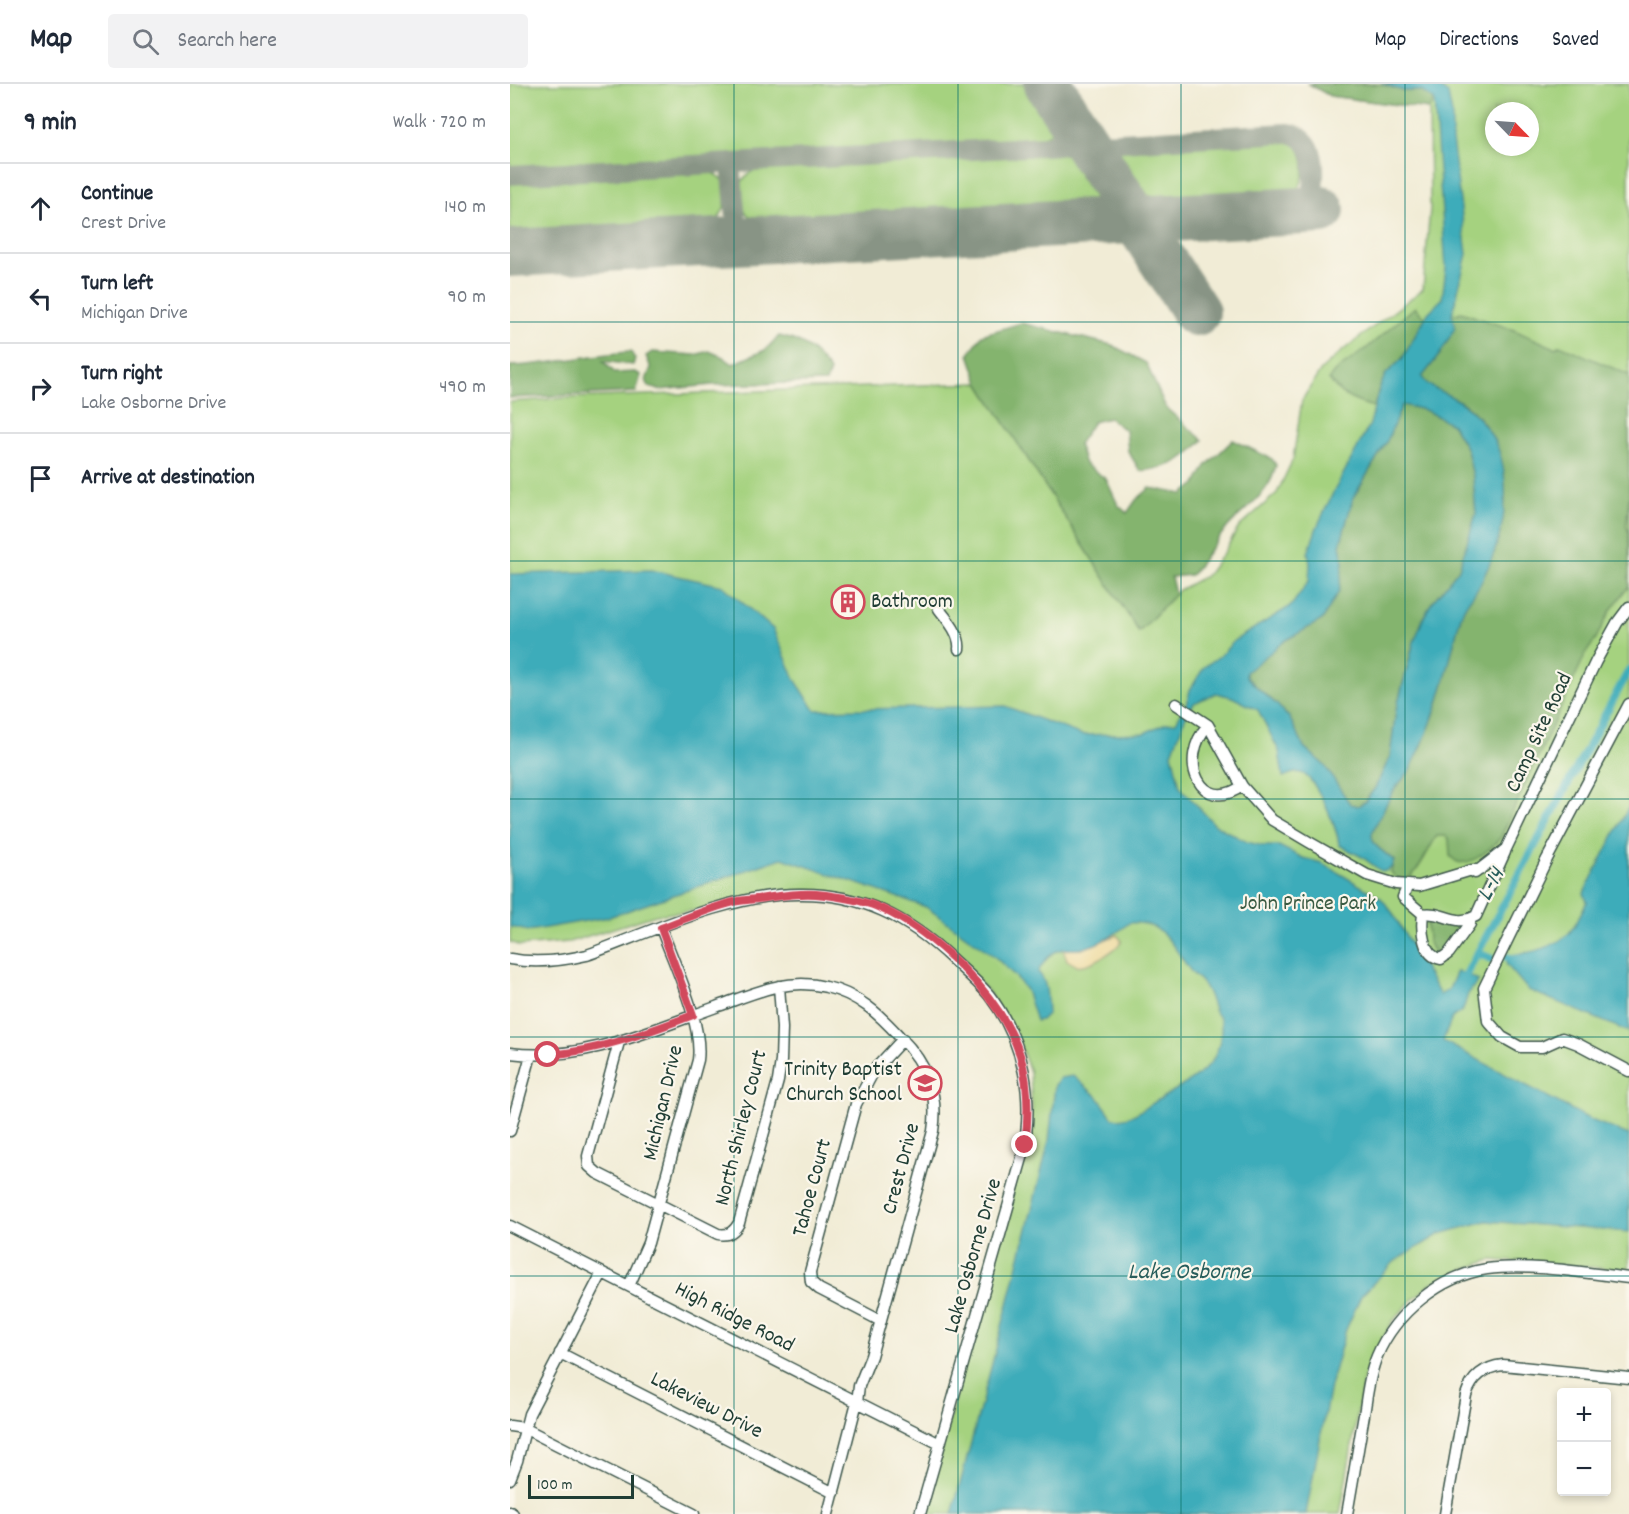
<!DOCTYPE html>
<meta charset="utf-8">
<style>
body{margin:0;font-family:Dekko,sans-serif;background:#f2f2f3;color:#1f2937}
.controls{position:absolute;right:18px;bottom:18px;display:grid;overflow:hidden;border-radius:6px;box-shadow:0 3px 9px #0003}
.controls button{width:54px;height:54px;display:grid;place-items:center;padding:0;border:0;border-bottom:2px solid #e0e1e3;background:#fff;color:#1f2937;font:30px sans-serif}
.compass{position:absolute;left:975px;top:18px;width:54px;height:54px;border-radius:50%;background:#fff;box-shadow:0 3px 9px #0003;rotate:115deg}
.scale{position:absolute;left:18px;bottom:15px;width:106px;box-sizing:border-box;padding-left:6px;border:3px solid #1f3d34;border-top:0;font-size:16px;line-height:21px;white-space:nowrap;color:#1f3d34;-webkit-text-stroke:4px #fbf7ec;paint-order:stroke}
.stop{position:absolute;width:18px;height:18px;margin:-14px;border:4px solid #d1495b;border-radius:50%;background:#fff}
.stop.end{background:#d1495b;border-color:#fff;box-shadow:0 2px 6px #0008}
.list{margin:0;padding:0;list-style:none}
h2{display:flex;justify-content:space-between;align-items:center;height:78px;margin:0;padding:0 24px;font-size:26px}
h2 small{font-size:20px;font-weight:400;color:#747a83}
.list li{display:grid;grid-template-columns:39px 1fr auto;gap:18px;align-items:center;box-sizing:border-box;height:90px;padding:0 24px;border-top:2px solid #e0e1e3}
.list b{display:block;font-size:22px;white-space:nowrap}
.list p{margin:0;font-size:20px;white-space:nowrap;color:#747a83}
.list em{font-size:20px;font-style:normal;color:#747a83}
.icon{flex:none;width:33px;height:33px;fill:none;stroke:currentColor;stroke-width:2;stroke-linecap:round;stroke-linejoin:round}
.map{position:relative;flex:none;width:1119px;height:1430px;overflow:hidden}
header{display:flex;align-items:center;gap:36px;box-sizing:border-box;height:84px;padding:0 30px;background:#fff;border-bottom:2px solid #e0e1e3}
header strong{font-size:28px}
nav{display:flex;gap:33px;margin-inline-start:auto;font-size:21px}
.search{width:420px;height:54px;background:#f2f2f3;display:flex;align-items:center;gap:15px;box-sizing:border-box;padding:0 21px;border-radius:6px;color:#747a83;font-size:22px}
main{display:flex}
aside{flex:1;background:#fff}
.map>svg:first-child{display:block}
.green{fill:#a5d27f;stroke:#62885a;stroke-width:1.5;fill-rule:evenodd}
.forest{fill:#84b46e;stroke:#527851;stroke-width:1.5}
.sand{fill:#eeda9e;stroke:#868c69;stroke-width:1.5}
.water{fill:#3dacba;stroke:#2e7477;stroke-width:1.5;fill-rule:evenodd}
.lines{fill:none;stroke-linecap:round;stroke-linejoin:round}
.canal{stroke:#3dacba;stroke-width:8}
.taxiway{stroke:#889485;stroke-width:20}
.runway{stroke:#889485;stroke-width:48}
.minor-casing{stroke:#3e574c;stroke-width:13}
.minor{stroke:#fff;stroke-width:10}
.route{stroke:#d1495b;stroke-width:8}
.grid{fill:none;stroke:#0f766e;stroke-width:1.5;stroke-opacity:0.55}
.labels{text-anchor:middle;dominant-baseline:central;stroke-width:4.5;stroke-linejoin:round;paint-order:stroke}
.poi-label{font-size:22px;fill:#1f3d34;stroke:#fbf7ec;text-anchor:start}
.street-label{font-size:22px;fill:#1f3d34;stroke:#fbf7ec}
.park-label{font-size:22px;fill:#3a5b43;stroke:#fbf7ec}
.water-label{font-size:24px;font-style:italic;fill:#285e5c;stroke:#fbf7ec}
</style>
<header>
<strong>Map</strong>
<div class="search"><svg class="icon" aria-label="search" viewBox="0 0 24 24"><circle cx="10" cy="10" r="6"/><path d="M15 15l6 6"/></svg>Search here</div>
<nav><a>Map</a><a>Directions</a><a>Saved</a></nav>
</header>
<main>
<aside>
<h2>9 min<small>Walk · 720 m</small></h2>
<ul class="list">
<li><svg class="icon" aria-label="ahead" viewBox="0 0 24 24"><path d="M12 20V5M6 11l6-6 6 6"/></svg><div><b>Continue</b><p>Crest Drive</p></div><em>140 m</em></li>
<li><svg class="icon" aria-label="left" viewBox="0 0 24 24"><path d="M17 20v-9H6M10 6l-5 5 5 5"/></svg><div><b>Turn left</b><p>Michigan Drive</p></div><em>90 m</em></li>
<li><svg class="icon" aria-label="right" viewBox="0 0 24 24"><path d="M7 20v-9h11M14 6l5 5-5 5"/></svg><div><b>Turn right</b><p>Lake Osborne Drive</p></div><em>490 m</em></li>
<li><svg class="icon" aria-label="arrive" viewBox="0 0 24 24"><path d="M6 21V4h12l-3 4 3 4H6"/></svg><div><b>Arrive at destination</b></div></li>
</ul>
</aside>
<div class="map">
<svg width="1119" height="1430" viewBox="0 0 1119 1430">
<rect width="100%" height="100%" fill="#fbf7ec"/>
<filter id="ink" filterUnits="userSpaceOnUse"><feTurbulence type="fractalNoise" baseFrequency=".0167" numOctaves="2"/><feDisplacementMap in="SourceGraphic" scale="12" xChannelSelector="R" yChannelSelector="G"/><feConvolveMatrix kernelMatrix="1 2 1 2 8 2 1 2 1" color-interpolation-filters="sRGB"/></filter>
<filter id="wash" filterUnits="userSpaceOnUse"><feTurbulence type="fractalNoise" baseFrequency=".008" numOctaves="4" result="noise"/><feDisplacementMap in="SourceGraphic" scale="24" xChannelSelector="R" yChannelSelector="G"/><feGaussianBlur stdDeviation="1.35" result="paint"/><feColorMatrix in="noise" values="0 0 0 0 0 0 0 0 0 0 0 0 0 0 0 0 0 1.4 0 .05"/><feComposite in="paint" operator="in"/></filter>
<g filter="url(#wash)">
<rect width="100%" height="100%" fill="#f1ecd6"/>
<path class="green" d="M0 0H523C528 8 542 24 545 33 549 49 531 56 520 57L0 84Z
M799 0H1119V1186L981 1176 955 1185 922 1199 901 1217 882 1238 859 1280 853 1298 830 1430H414L522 1025 520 988 510 961 478 907 413 845 312 807 199 825 146 831 59 858 10 862 0 858V318L56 314 469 299 629 548 669 506 697 491 714 468 729 443 767 409 783 375 792 316 811 286 832 267 913 205 920 125 919 25 820 12ZM984 27H1020V63H984Z
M777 57C780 59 783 59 786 61 797 71 796 97 786 107 783 110 776 111 772 113L630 120 603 77 604 67Z
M555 69 565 72 600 118 247 139C243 135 236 130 233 125 224 109 230 92 247 85Z
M201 88 214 96C218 115 217 126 203 141L0 151V99Z"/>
<path class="forest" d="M799 0H872L893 7H911L924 15 919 25 820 12Z
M905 223 915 234 892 275 876 290 869 305 864 323C845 318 830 312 819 295L824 288 857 264Z
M951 228 1004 246 1045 264 1050 261 1119 291V414L1116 442 1119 448V502L1101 526 1085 556 1076 569 991 753C983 763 962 782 948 778 945 777 942 774 940 772L939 755 935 752H927C918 763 900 816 881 788L884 776C876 768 861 763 862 750 862 747 881 711 884 706 889 698 897 693 901 684 915 656 927 625 935 595 941 573 945 551 952 529 956 518 966 509 971 498 992 458 1003 410 988 367 983 351 970 332 957 322 943 311 921 309 912 293L930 270 942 231Z
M511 239 602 261 636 279 656 324 693 356C672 378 660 384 630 387L618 367 616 347 599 334 583 338 568 360 575 380 596 395 608 421 617 429 626 416 640 404 673 410 686 400 696 382 723 356 762 375 766 381C760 412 733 424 715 446 703 460 693 477 681 491L661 493 665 510 629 548 469 299 459 270 472 251Z
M269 252C294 257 305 267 320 287L316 298 202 301 149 306 139 303 136 296 141 284 136 272 142 268 185 271 199 267 213 273 223 280 255 266Z
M121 268 125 275 123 281 93 277 105 289 125 288 131 291 126 308 0 314V282C41 281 80 270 121 268Z
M892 320 915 326 942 340 957 365 963 392 966 430 949 485 921 520 904 558 886 626 880 673 865 704 855 717 848 722 840 721 815 682 794 663 779 633C773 629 771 623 765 619 755 610 744 602 736 592V588L776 556 812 536 829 507 833 478 830 461 843 414 877 357Z
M924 834 956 840 933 871 923 867 918 857 917 839Z"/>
<path class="sand" d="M607 851 612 857C605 867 579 884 566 881 563 880 560 878 557 876L553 865H572Z"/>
<path class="water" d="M872 0H925L938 10 942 30V56L957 170 942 231 945 244 930 270 912 293C918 304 931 307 942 313 961 323 981 345 989 367 1003 411 992 458 971 498 966 509 956 518 952 529 945 551 941 573 935 595 927 625 915 657 901 684 897 693 889 698 884 706 881 711 862 747 862 750 861 763 876 768 884 777L881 784 876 787H871L852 773 829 761C828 746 806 693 791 689 785 687 779 691 773 693L769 667 748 626 722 613 706 609 684 619 675 634 662 669 670 703 705 741 737 758 754 762H769L793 774 812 779 871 814 882 828 930 911 939 905 947 887 969 896 958 910 953 926 942 934 933 957 1081 1036 1119 1051V1148L976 1137 930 1150 885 1177 851 1212 835 1248 820 1302 796 1430H442L499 1216 539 1057 545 1001 550 994 563 992 588 1013 603 1034C618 1038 636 1023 648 1016 668 1004 699 990 707 967 710 959 713 944 710 935 709 932 706 931 705 928 700 917 700 908 692 899 688 894 683 891 680 886 662 862 654 836 619 839 605 851 592 859 574 864 568 866 562 865 556 865 542 865 534 877 528 888 538 897 537 916 538 929L531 936 526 937 516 906 505 892 484 872 416 823 272 774 99 833 18 847 0 843V490L141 486 213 502 263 545 286 597 305 626 495 622 572 651 634 649 656 639 666 638 677 618 680 606 694 583 711 571 725 556 781 522 799 497 800 479 798 469 807 443 822 411 860 340 869 305 876 290 892 275 918 229 932 215 936 184 924 16 911 7H893ZM892 321 915 326 942 340 957 365 963 392 966 430 949 485 921 520 913 535 904 558 886 626 880 673 865 704 855 718 848 722 840 720 815 682 794 663 779 633C772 629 771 623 765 619 755 610 744 602 736 592V588L776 556 812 536 829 507 833 478 830 461 843 414 877 357Z
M1119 722V948L1018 906 996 880 1001 871C1021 869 1043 864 1058 850 1066 843 1071 827 1077 818L1074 809Z"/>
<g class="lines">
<path class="canal" d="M968 869 982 875
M997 873 1000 874
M951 900 1119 586"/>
<path class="taxiway" d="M539 62C556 55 559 42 554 25
M221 80 228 158
M0 91 778 49C813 54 805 103 798 127"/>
<path class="runway" d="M538 0 686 228
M0 169 811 126"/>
</g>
</g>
<g filter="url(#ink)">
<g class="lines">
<defs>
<path id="minor" d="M429 525C437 535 451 551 449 565
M666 620 698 641 732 702 762 736 799 758 857 791 886 800 909 802 962 786H970
M1119 620 1037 775 974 904 978 937 992 953 1010 963H1032L1052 954 1068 960 1119 987
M698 641C666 677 692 731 732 702
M965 789 996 765 1086 577 1107 539 1119 523
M898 801 893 813 913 830C911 845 912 872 931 875L939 869 960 840V835
M913 830C932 826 945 844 966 832L995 768
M0 875C26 880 51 877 77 871 142 847 220 810 289 810 351 809 399 834 443 876 455 887 468 898 479 911 515 958 525 1016 512 1074L410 1430
M109 958 78 1072 79 1082 87 1089 208 1150C218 1152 224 1148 229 1139L268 997 271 977 272 944 269 902
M0 969C73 978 139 947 206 923 242 910 277 893 316 903 348 910 369 930 390 953 417 980 429 1009 423 1047L361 1272 349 1302 347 1318 318 1430
M0 1047 21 971
M0 1142 430 1360
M119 1202 138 1159 188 976C193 939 164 880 151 844
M371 1237 309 1205 301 1198 300 1188 346 1020 365 985 393 955
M50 1269 324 1409
M0 1342 14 1344 184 1430
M0 1395 7 1377 19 1330 92 1189
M0 1428 3 1430
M837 1430C843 1397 848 1364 854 1331 857 1312 859 1291 867 1272 885 1229 930 1192 977 1185 1020 1179 1076 1189 1119 1194
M935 1430 956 1311C962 1293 975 1283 993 1281L1119 1294"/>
</defs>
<use href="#minor" class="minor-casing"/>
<use href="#minor" class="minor"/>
</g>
</g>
<g class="lines" filter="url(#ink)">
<path class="route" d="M38 971C89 967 135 949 183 931L151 844C175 835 199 824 224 818 231 816 239 816 247 815 266 813 286 808 306 810 326 812 349 815 368 823 424 847 491 912 510 971 519 1000 519 1030 515 1061"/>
</g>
<path class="grid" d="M224 0V1430M448 0V1430M671 0V1430M895 0V1430M0 238H1119M0 477H1119M0 715H1119M0 953H1119M0 1192H1119"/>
<defs>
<symbol id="building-ring" viewBox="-11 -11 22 22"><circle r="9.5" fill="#fbf7ec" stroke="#d1495b" stroke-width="1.5"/><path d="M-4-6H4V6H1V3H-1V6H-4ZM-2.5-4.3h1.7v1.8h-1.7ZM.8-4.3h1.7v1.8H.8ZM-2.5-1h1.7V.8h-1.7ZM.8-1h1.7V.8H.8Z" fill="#d1495b"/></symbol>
<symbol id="school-ring" viewBox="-11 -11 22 22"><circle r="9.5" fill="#fbf7ec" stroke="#d1495b" stroke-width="1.5"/><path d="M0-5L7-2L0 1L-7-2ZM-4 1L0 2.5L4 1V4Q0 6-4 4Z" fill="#d1495b"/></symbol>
</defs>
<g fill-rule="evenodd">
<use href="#building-ring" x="319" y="499" width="38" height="38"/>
<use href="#school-ring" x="396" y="980" width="38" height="38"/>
</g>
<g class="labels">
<g class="poi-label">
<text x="361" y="518">Bathroom</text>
<text x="392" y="986" text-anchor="end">Trinity Baptist<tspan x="392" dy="25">Church School</tspan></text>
</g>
<g class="street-label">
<text transform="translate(1030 649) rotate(-65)">Camp Site Road</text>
<text transform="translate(154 1019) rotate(-77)">Michigan Drive</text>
<text transform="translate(232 1044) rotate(-76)">North Shirley Court</text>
<text transform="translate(392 1085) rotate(-75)">Crest Drive</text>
<text transform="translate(303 1104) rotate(-75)">Tahoe Court</text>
<text transform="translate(464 1172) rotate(-74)">Lake Osborne Drive</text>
<text transform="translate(224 1234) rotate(27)">High Ridge Road</text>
<text transform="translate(196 1322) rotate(27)">Lakeview Drive</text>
</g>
<g class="park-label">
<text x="798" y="820">John Prince Park</text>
</g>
<g class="water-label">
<text transform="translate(982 801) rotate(-62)">L-14</text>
<text x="679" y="1189">Lake Osborne</text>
</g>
</g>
</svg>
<div class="controls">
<button>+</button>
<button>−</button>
</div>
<svg class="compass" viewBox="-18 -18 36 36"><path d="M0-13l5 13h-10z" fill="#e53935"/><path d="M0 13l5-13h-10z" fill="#747a83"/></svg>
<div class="scale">100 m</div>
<div class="stop" style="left:38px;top:971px"></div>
<div class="stop end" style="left:515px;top:1061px"></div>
</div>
</main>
